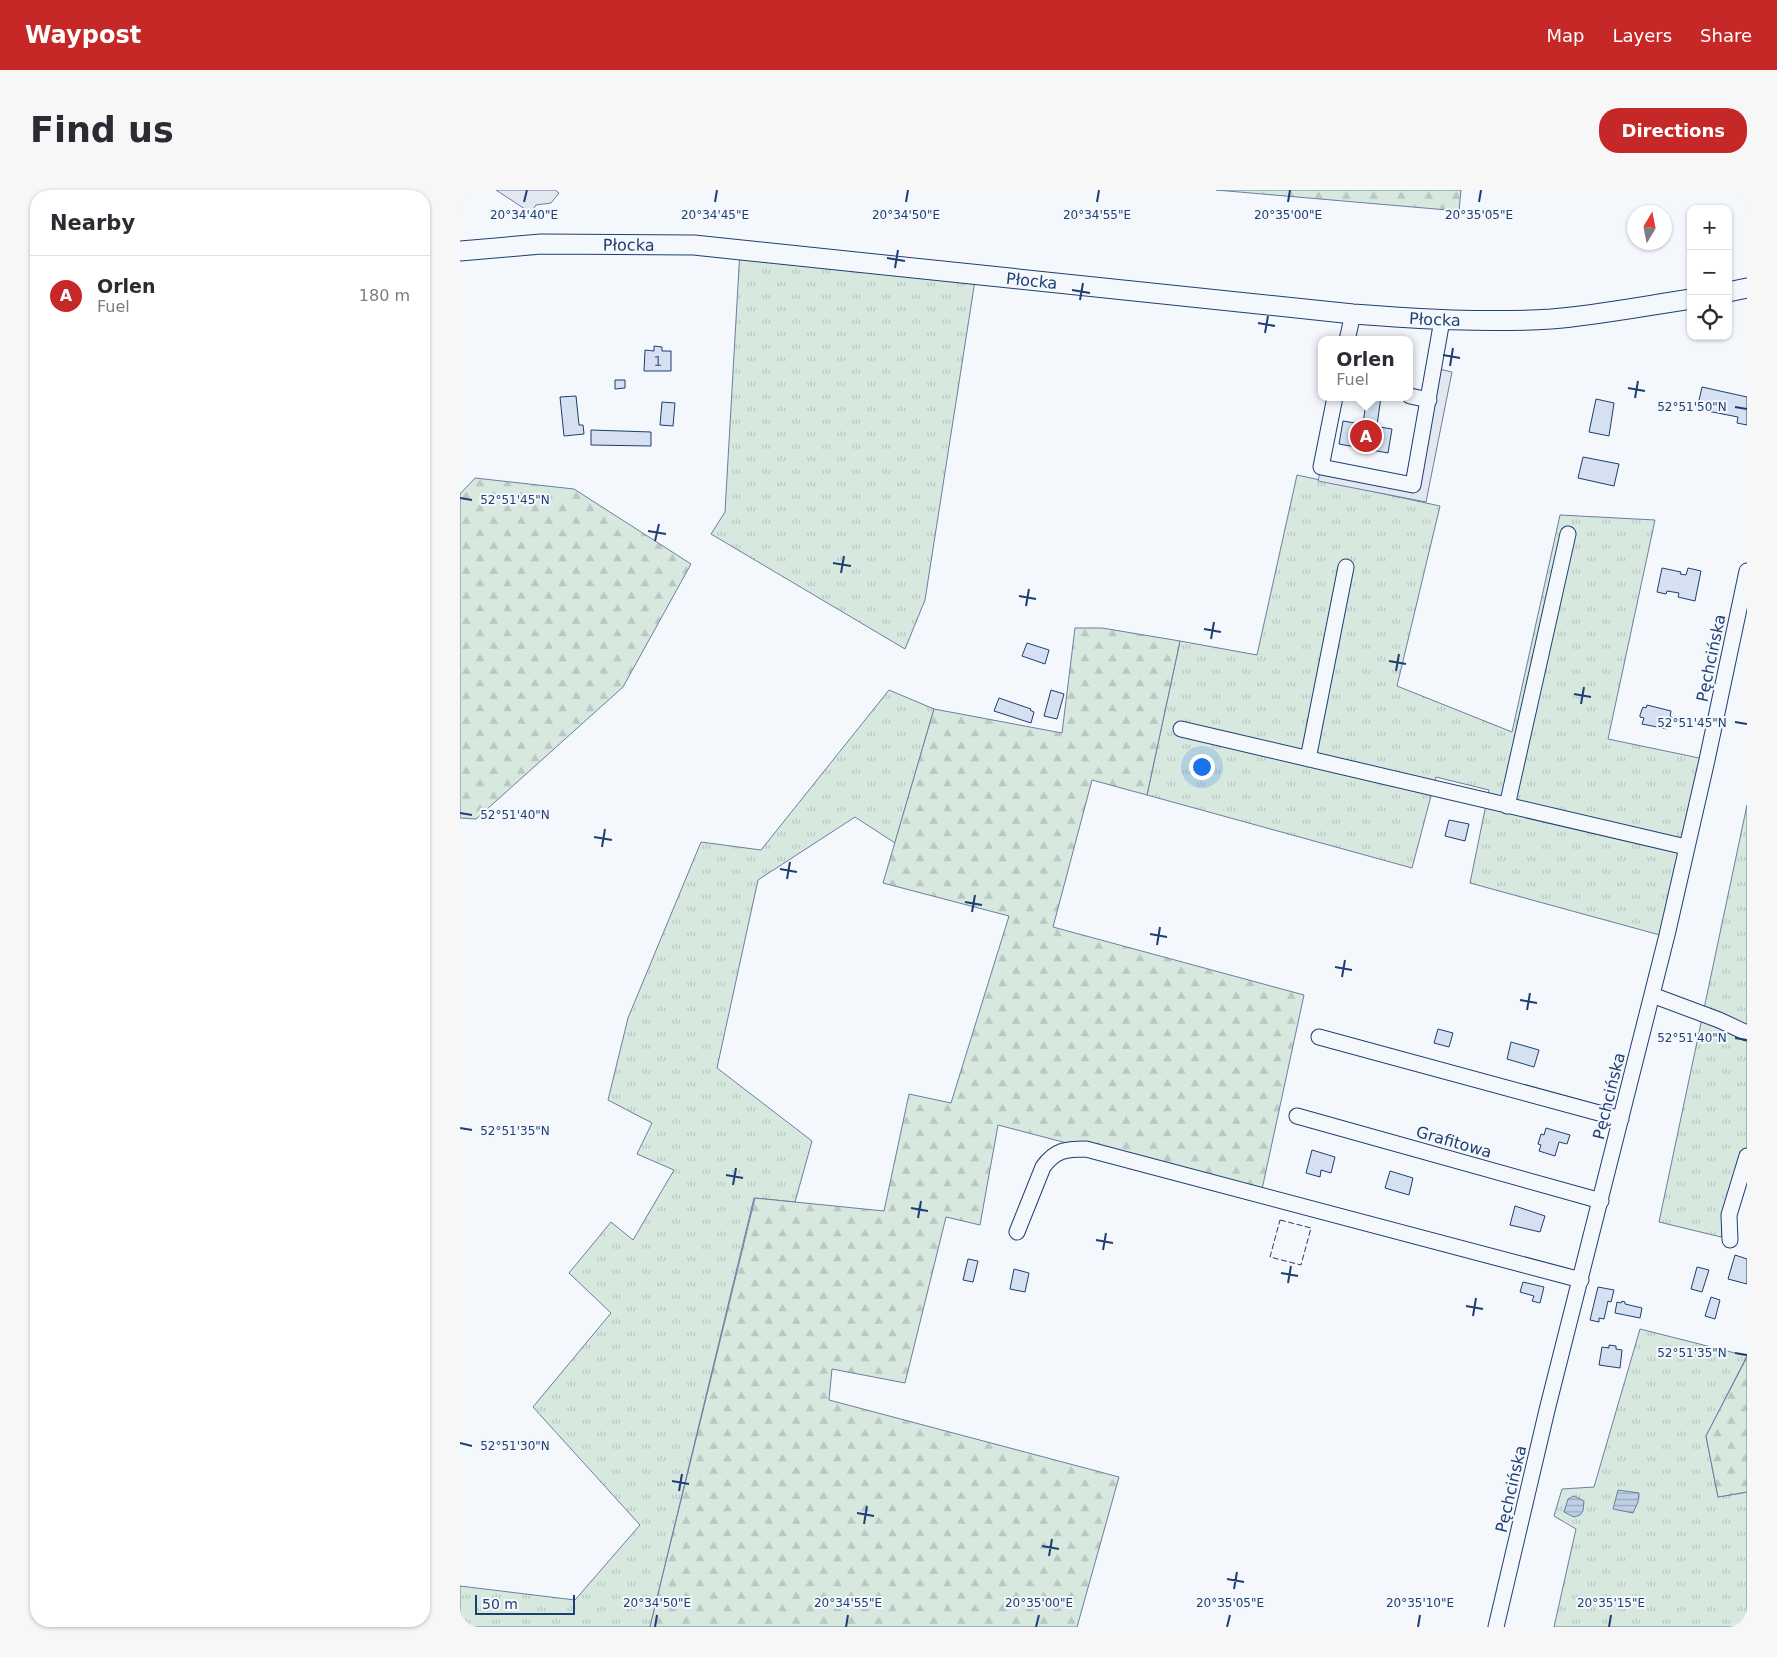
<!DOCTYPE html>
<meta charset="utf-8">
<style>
body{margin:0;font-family:"DejaVu Sans",sans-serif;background:#f7f7f7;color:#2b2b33}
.controls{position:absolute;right:15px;top:15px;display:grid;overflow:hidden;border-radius:10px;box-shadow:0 1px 4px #0004}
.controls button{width:45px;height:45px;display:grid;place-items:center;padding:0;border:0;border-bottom:1px solid #e1e1e2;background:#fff;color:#2b2b33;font:25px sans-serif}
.compass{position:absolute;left:1167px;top:15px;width:45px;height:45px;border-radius:50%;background:#fff;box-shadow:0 1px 4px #0004;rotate:10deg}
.scale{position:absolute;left:15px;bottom:12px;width:100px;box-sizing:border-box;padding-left:5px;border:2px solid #1d3f73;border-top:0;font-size:14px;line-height:18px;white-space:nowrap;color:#1d3f73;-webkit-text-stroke:4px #f4f7fb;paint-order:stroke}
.you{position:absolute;left:741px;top:576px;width:18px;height:18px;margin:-12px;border:4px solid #fff;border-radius:50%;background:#1a73e8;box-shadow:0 0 0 8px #1a73e833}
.badge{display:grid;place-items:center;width:32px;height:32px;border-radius:50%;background:#c62828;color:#fff;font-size:16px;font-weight:700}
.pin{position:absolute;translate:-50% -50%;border:2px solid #fff;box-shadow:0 1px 5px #0006}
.popup{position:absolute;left:858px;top:146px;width:95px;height:65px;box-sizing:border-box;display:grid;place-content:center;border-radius:10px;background:#fff;filter:drop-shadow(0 1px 4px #0005);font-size:16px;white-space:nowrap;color:#7c7c81}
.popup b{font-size:19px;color:#2b2b33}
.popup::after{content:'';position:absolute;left:50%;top:100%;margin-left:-10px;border:10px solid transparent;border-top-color:#fff}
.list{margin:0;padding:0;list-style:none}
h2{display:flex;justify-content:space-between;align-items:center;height:65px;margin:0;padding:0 20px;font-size:21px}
h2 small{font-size:16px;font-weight:400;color:#7c7c81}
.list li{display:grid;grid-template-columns:32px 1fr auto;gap:15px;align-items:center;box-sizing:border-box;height:80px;padding:0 20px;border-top:1px solid #e1e1e2}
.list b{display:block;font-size:19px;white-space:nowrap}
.list p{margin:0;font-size:16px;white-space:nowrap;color:#7c7c81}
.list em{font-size:16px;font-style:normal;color:#7c7c81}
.icon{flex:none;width:28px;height:28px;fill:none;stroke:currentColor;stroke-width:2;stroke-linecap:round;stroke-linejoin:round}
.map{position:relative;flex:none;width:1287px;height:1437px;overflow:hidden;border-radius:20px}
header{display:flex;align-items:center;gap:30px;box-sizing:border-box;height:70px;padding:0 25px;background:#c62828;color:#fff}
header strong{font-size:24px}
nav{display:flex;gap:28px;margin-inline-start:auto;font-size:18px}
.intro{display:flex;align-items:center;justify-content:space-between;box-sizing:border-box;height:120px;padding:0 30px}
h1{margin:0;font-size:35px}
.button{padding:12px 22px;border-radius:20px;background:#c62828;color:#fff;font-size:18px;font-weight:700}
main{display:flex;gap:30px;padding:0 30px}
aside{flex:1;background:#fff;border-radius:20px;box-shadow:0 1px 4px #0004}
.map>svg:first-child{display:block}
.grass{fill:url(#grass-tufts);stroke:#687fa3}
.forest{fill:url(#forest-firs);stroke:#687fa3}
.parking{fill:#e3e8f0;stroke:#687fa3}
.water{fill:url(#water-rules);stroke:#687fa3}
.building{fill:#d5e0f0;stroke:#1d3f73}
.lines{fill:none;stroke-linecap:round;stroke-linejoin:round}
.minor-casing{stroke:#1d3f73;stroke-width:17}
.major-casing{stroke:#1d3f73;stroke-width:21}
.minor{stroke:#f4f7fb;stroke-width:15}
.major{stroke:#f4f7fb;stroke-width:19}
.fence{stroke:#1d3f73;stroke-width:1;stroke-dasharray:6 2.5;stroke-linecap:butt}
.ticks{fill:none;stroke:#1d3f73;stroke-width:2}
.labels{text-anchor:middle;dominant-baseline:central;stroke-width:4;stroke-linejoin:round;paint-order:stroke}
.number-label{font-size:14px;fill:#4b6792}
.street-label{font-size:16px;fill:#1d3f73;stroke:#f4f7fb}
.ticks-label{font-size:12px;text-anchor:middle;fill:#1d3f73;stroke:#f4f7fb;stroke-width:4;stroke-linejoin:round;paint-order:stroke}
</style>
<header>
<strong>Waypost</strong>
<nav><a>Map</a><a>Layers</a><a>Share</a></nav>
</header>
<div class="intro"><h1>Find us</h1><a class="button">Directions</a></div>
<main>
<aside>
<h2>Nearby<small></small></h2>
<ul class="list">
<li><span class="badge">A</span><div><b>Orlen</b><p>Fuel</p></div><em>180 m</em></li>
</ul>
</aside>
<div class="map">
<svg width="1287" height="1437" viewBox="0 0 1287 1437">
<defs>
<pattern id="grass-tufts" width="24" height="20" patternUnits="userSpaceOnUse" patternTransform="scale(1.25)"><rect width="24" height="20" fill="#d7e8df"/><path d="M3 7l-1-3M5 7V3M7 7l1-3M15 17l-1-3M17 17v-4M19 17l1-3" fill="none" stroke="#b8c8c3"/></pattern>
<pattern id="forest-firs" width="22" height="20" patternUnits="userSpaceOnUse" patternTransform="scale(1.25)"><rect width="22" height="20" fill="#d7e8df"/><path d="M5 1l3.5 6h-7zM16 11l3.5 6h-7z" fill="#b8c8c3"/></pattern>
<pattern id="water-rules" width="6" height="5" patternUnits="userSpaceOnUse" patternTransform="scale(1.25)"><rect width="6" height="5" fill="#bed0e5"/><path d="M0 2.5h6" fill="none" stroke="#9aaabe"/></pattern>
</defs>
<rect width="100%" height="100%" fill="#f4f7fb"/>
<path class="grass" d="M280 60 516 84 465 410 445 459 251 344 265 322Z
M837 285 980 316 937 496 1052 542 1100 325 1195 330 1148 549 1244 569 1207 747 1010 693 1029 600 976 587 952 678 687 605 720 451 797 465Z
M429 500 474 519 435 653 395 627 298 690 257 878 352 951 335 1012 294 1008 190 1437H0V1396L115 1410 180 1335 73 1217 151 1123 109 1083 151 1032 173 1050 214 980 177 964 192 933 148 910 168 828 241 652 301 660Z
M1287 615V958L1261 1047 1199 1032Z
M1180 1139 1287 1166 1246 1246 1258 1307 1287 1302V1437H1094L1116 1339 1094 1326 1102 1299 1134 1297Z"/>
<path class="forest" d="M756 0H1001L999 21Z
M15 288 114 299 231 374 163 497 16 629 0 628V304Z
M615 438H642L720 451 687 605 632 590 593 737 844 805 801 1004 538 935 520 1035 486 1027 445 1193 372 1179 369 1210 659 1287 617 1437H190L295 1008 424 1021 449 904 491 913 549 726 423 693 474 519 602 543Z
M1287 1167V1302L1258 1307 1246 1246Z"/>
<path class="parking" d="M36 0H95L99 3 91 13 76 15 71 23Z
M974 178 992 182 966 312 858 291 861 277 953 295Z"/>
<path class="water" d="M1158 1300 1179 1303 1178 1312 1173 1323 1153 1319Z
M1114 1306 1124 1311 1123 1321 1120 1325 1114 1327 1104 1322 1108 1309Z"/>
<path class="building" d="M194 156 202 157V161H211V181H184L185 160 194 161Z
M155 190H165V198L155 199Z
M1242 197 1287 207V235L1277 233 1278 227 1237 219Z
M116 206 119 235H123L124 244 104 246 100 207Z
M907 207H921L917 235 903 233Z
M1136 209 1154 213 1149 246 1129 242Z
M202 212 215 213 213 236 200 235Z
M883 231 932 239 928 263 879 254Z
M131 240 191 242V256L131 255Z
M1123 267 1159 274 1154 296 1118 288Z
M1202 378 1221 382 1220 384 1226 385 1228 378 1241 381 1235 411 1218 407 1219 403 1207 401 1206 404 1197 402Z
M567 453 589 460 585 474 562 466Z
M591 500 604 504 597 529 584 526Z
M539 508 571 519 570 520 574 522 571 533 534 521Z
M1187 515 1211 521 1210 527H1212V532L1208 533 1207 539 1182 534 1184 528 1180 527V525L1183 517 1186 518Z
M989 630 1009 634 1005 651 985 646Z
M978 839 993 843 989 857 974 853Z
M1051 852 1079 860 1074 877 1047 869Z
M1086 938 1110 945 1107 954 1099 952 1095 966 1079 961 1081 955 1078 954 1081 944 1084 945Z
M852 960 875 967 871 983 861 980 860 987 846 983Z
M930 981 953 988 949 1005 925 998Z
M1055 1016 1085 1026 1080 1042 1050 1035Z
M1275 1065 1287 1069V1094L1268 1089Z
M508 1069 518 1071 513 1092 503 1090Z
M1237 1077 1249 1080 1242 1102 1231 1099Z
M554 1079 569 1083 565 1102 550 1099Z
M1063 1092 1084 1097 1080 1113 1072 1111 1074 1106 1060 1102Z
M1138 1097 1154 1100 1151 1112 1148 1111 1144 1129 1139 1128V1132L1130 1130Z
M1251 1107 1260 1110 1255 1129 1245 1126Z
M1162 1111 1165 1112V1114L1182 1118 1180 1128 1155 1123 1157 1112 1161 1113Z
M1149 1155 1156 1156V1159L1162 1160 1160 1178 1139 1175 1142 1157 1149 1158Z"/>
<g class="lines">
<defs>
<path id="minor" d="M887 150 893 124
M950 206 969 210
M875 207 861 277 953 295 982 130
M721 539 1226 657
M848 569 886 377
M1047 616 1108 344
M1192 805 1259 830 1287 843
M859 847 1161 929
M837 926 1141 1011
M557 1042 583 977C595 960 606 959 626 959L1121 1090
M1270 1050 1269 1025 1287 966
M1036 1437 1087 1220 1207 745 1247 570 1287 381"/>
<g id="major">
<path id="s1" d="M0 61 81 54 234 55 893 124C959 129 1025 133 1091 129 1138 125 1184 116 1231 109"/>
<path d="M1268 102 1287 98"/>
</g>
</defs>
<use href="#minor" class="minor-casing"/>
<use href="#major" class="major-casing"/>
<use href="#minor" class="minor"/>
<use href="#major" class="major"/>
<path class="fence" d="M820 1030 851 1038 841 1075 810 1067Z"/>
</g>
<path class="ticks" d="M64 12 67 0M255 12 257 0M446 12 448 0M637 12 639 0M828 12 830 0M1019 12 1021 0M427 68 445 71M435 78 438 60M612 100 630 103M620 110 623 93M798 133 815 136M805 143 808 126M983 165 1000 168M990 176 993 158M1168 198 1185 201M1175 208 1178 191M1275 217 1287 219M0 308 12 310M188 341 206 344M195 351 199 334M373 373 391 376M381 383 384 366M559 406 576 409M566 416 569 399M744 439 761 442M751 449 754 432M929 471 946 474M936 481 939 464M1114 504 1131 507M1121 514 1124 497M1275 532 1287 534M0 623 12 625M134 647 152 650M142 657 145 639M320 679 337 682M327 689 330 672M505 712 522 715M512 722 515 705M690 744 707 747M697 755 700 737M875 777 892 780M882 787 885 770M1060 810 1077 813M1067 820 1070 803M1275 848 1287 850M0 938 12 940M266 985 283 988M273 995 276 978M451 1018 468 1021M458 1028 461 1011M636 1050 653 1053M643 1060 646 1043M821 1083 838 1086M828 1093 831 1076M1006 1116 1023 1119M1013 1126 1016 1108M1275 1163 1287 1165M0 1253 12 1256M212 1291 229 1294M219 1301 222 1284M397 1323 414 1326M404 1334 407 1316M582 1356 599 1359M589 1366 592 1349M767 1389 784 1392M774 1399 777 1382M195 1437 197 1425M386 1437 388 1425M576 1437 579 1425M767 1437 770 1425M958 1437 960 1425M1149 1437 1151 1425"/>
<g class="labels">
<g class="number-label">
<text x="198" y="171">1</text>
</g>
<g class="street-label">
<text stroke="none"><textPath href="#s1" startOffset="169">Płocka</textPath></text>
<text stroke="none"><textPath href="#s1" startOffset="574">Płocka</textPath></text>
<text stroke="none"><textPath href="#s1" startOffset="979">Płocka</textPath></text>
<text transform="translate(1251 468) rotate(-78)">Pęchcińska</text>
<text transform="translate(1149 906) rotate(-76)">Pęchcińska</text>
<text transform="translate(994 952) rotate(16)">Grafitowa</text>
<text transform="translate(1051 1299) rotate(-77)">Pęchcińska</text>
</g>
</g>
<g class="ticks-label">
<text x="64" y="29">20°34'40"E</text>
<text x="255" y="29">20°34'45"E</text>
<text x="446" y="29">20°34'50"E</text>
<text x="637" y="29">20°34'55"E</text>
<text x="828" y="29">20°35'00"E</text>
<text x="1019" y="29">20°35'05"E</text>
<text x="1232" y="221">52°51'50"N</text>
<text x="55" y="314">52°51'45"N</text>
<text x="1232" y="537">52°51'45"N</text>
<text x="55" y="629">52°51'40"N</text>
<text x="1232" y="852">52°51'40"N</text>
<text x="55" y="945">52°51'35"N</text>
<text x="1232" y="1167">52°51'35"N</text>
<text x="55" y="1260">52°51'30"N</text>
<text x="197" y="1417">20°34'50"E</text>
<text x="388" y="1417">20°34'55"E</text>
<text x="579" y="1417">20°35'00"E</text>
<text x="770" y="1417">20°35'05"E</text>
<text x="960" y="1417">20°35'10"E</text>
<text x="1151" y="1417">20°35'15"E</text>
</g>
</svg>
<div class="controls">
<button>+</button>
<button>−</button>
<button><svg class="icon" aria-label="locate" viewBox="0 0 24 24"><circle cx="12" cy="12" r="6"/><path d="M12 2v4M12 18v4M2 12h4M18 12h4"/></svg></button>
</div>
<svg class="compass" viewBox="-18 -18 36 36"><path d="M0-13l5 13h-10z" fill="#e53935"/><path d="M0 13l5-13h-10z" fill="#7c7c81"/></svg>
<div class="scale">50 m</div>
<div class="you"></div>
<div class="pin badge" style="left:906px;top:246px">A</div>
<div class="popup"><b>Orlen</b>Fuel</div>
</div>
</main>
